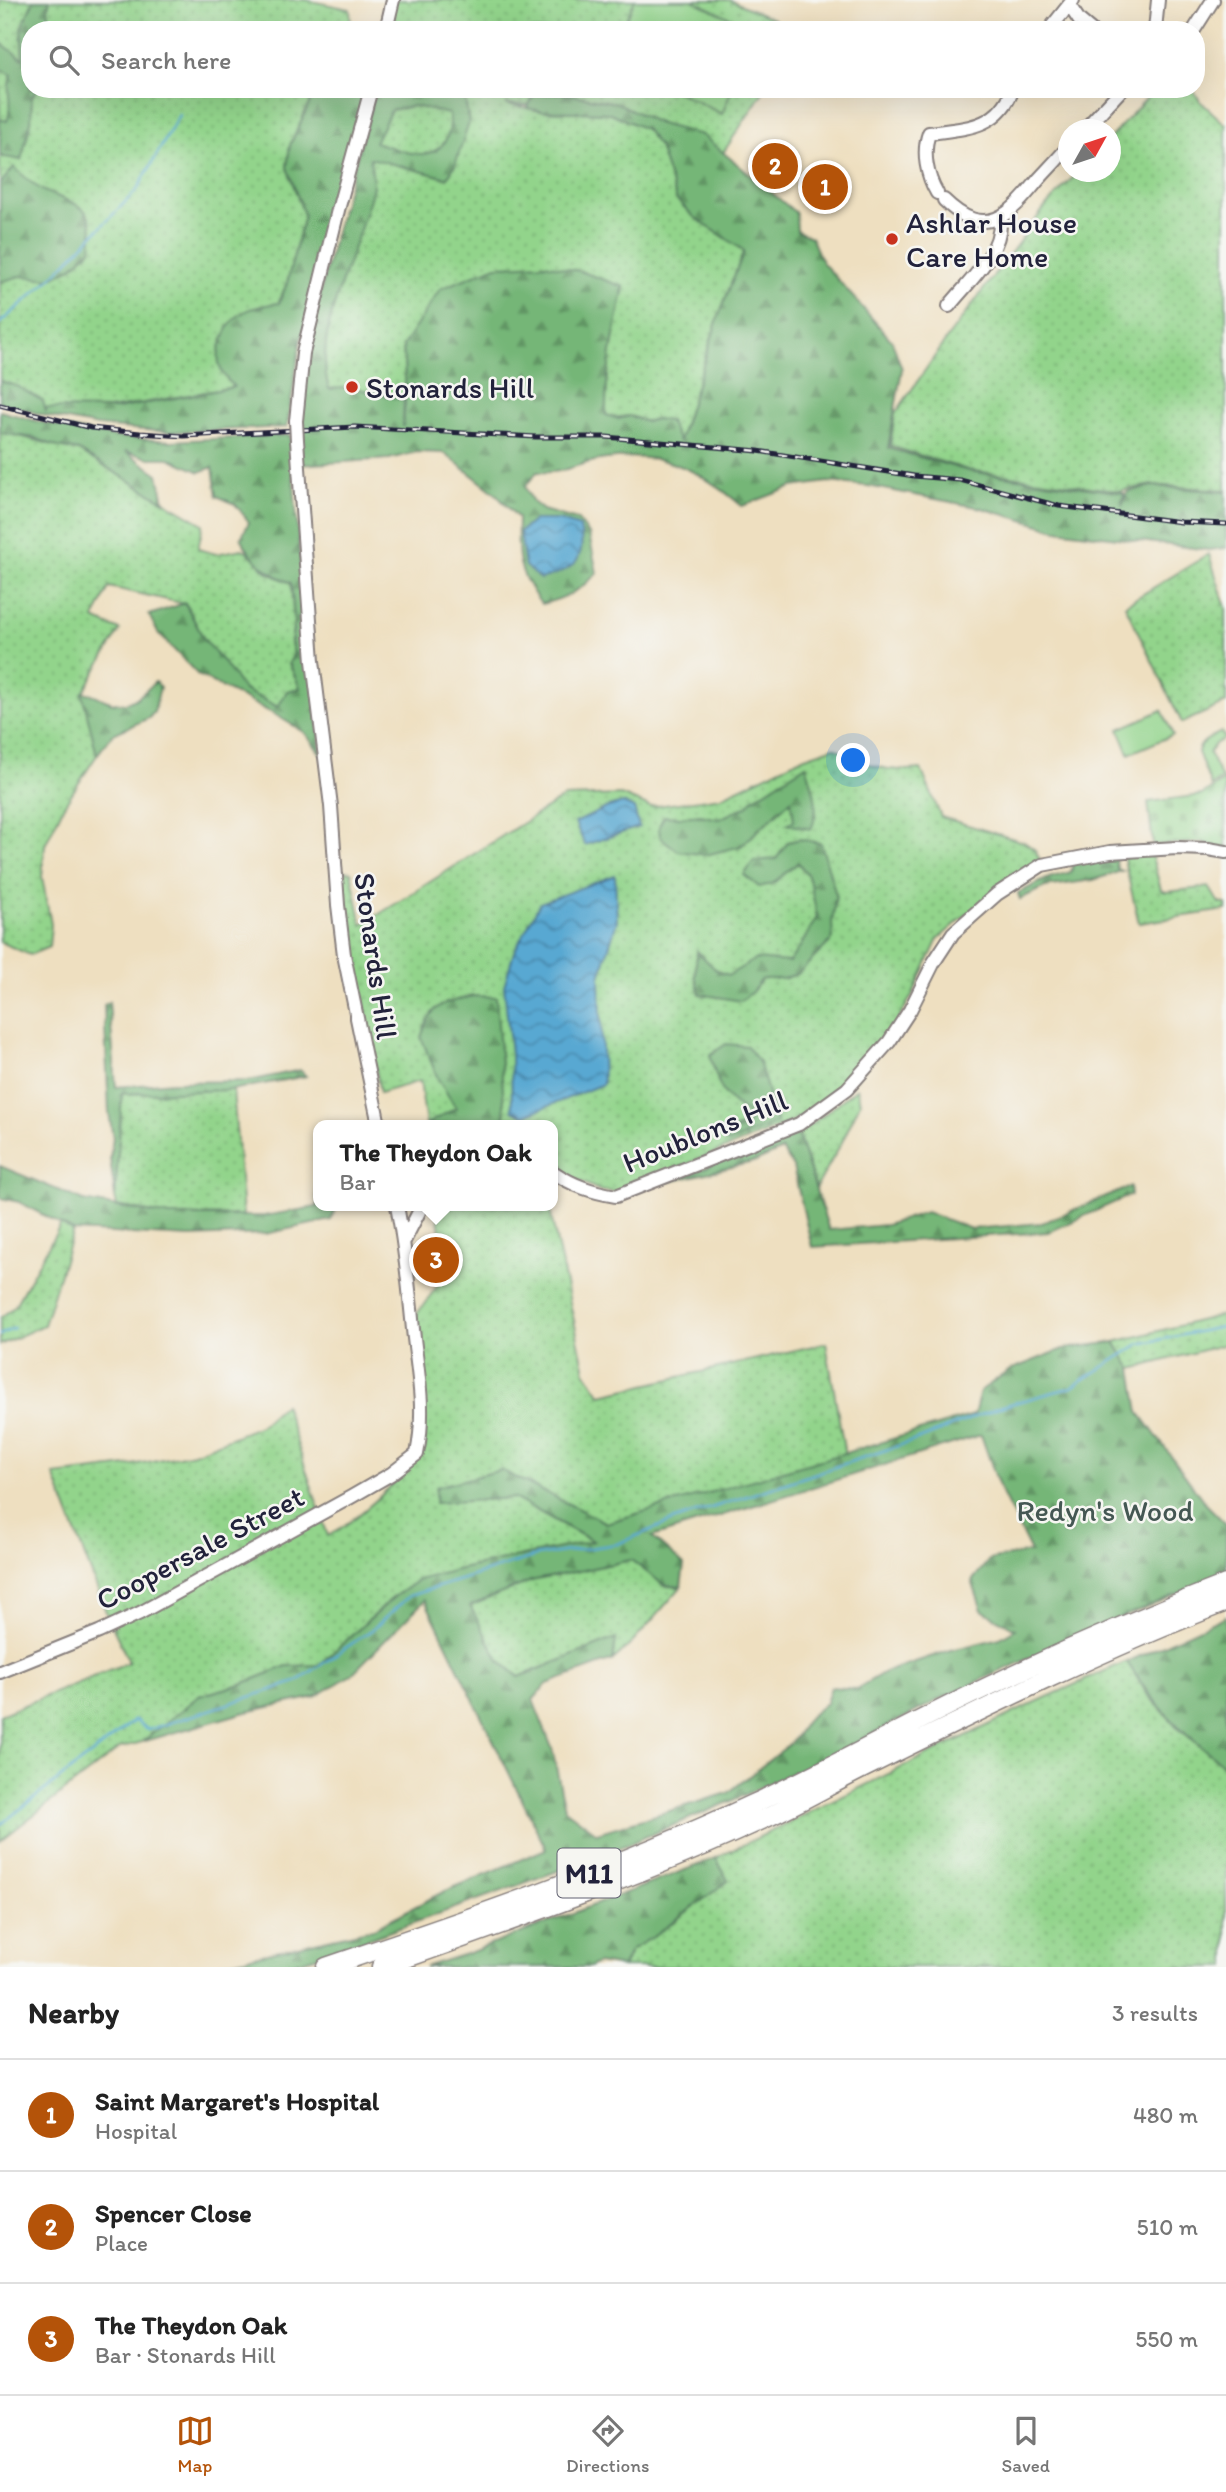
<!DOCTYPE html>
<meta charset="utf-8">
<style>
body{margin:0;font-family:Itim,sans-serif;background:#f6f6f6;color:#222}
.compass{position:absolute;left:1058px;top:119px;width:63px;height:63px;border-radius:50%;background:#fff;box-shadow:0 7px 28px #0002;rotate:50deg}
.you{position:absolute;left:854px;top:761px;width:24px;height:24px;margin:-18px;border:5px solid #fff;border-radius:50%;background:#1a73e8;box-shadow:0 0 0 10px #1a73e833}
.badge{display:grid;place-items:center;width:46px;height:46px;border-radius:50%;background:#b45309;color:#fff;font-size:23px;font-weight:700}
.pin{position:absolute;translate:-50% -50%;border:4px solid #fff;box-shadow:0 2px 7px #0006}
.popup{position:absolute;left:313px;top:1120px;width:245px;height:91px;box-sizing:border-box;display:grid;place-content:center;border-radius:14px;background:#fff;filter:drop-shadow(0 2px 5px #0005);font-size:23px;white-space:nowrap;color:#767676}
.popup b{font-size:26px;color:#222}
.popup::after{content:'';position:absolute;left:50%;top:100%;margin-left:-14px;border:14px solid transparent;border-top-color:#fff}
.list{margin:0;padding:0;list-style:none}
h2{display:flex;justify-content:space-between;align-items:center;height:91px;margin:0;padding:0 28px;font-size:30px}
h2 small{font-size:23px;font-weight:400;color:#767676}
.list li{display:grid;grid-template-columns:46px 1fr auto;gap:21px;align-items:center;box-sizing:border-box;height:112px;padding:0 28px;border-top:2px solid #e0e0e0}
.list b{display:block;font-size:26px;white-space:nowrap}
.list p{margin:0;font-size:23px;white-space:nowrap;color:#767676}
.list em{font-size:23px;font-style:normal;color:#767676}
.icon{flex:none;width:38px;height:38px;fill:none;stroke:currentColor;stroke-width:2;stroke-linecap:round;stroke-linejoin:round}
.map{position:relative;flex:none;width:1226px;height:1967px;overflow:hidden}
.search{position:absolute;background:#fff;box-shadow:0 7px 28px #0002;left:21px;right:21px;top:21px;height:77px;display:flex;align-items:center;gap:18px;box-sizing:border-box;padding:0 24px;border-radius:28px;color:#767676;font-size:26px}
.sheet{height:427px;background:#fff}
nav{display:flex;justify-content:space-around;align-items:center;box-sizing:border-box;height:98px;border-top:2px solid #e0e0e0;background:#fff;font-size:19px;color:#767676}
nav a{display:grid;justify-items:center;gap:4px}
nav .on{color:#b45309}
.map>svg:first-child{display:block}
.grass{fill:url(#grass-dots);stroke:#5a7b63;stroke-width:2}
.forest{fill:url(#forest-firs);stroke:#4c6c59;stroke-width:2;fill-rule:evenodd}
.cemetery{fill:url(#cemetery-stones);stroke:#5a7b63;stroke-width:2}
.garden{fill:#92d48b;stroke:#5a7b63;stroke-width:2}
.water{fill:url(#water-waves);stroke:#3d6586;stroke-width:2}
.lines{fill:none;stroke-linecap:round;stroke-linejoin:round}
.stream{stroke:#58a8d2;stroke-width:2.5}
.minor-casing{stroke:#88807e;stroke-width:16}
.highway-casing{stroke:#88807e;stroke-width:21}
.minor{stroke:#fff;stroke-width:12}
.highway{stroke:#fff;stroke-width:18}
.rail-casing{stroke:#22223b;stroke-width:5}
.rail{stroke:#f6f6f2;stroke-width:2.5;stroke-dasharray:8;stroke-linecap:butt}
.minor-bridge-casing{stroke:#88807e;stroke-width:16;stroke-linecap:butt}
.minor-bridge{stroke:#fff;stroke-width:12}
.poi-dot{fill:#c8321e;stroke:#f6f6f2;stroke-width:2.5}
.labels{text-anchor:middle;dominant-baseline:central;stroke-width:5;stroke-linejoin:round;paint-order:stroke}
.shield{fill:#f6f6f2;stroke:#626272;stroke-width:2}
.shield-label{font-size:28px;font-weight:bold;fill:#22223b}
.poi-label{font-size:30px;fill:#22223b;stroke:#f6f6f2;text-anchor:start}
.street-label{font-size:30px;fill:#22223b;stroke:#f6f6f2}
.park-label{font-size:30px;fill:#445753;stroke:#f6f6f2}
</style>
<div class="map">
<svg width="1226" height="1967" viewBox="0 0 1226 1967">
<defs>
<pattern id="grass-dots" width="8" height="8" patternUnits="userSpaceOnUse" patternTransform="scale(1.75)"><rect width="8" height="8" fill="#92d48b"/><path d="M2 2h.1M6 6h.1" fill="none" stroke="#7eb679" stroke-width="1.8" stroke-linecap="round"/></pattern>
<pattern id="forest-firs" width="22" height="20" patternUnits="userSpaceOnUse" patternTransform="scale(1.75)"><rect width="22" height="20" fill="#75b677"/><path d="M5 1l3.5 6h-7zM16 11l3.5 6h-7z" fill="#609463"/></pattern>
<pattern id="cemetery-stones" width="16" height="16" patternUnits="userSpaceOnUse" patternTransform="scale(1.75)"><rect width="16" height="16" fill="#92d48b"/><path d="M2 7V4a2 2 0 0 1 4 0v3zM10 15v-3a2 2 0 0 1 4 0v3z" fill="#7eb679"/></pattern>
<pattern id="water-waves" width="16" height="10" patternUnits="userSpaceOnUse" patternTransform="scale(1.75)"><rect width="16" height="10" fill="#58a8d2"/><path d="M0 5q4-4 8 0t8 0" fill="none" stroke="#4888ac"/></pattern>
</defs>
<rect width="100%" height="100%" fill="#f6f6f2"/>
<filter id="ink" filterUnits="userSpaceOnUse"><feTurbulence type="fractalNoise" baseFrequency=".0143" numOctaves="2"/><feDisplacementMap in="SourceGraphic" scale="14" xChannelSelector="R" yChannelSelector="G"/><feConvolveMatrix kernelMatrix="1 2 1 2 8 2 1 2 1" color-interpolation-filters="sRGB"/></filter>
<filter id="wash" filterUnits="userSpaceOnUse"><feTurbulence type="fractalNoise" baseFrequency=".00686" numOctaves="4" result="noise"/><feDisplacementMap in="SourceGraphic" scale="28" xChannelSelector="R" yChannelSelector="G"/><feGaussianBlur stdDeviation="1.57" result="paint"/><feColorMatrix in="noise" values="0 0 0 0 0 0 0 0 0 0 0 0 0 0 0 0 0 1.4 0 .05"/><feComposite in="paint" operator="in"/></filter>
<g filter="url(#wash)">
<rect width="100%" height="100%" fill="#eedfc0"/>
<path class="grass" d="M0 0H306L350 9 351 30H30V89H316L290 145 287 167 304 215 287 283 278 304 249 309 234 387 103 410 46 408 16 386 0 381Z
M393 0H730L774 19 786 30H387Z
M376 89H765L723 153 606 108 505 104 544 111 611 113 645 129 659 147 677 200 694 217 744 250 718 318 678 443 656 419C639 425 640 416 628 416 618 417 617 419 606 415 605 372 615 329 624 287L403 346 406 391 404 400 377 391 329 389 311 331Z
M1155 89H1192L1201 102 1226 125V490L1152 485 1119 491 968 470 890 446 895 414 948 337 1046 206 1078 172H1110L1111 137Z
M0 433C27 436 51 446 78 451L203 524 198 549 216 554 242 549 247 551 268 573 291 583 294 622 291 643 294 654 289 663 301 689 278 707 244 690 205 642 186 604 109 587 94 619 120 630 83 693 97 755 63 807 45 845 42 877 51 924 49 947 30 955 0 942Z
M1209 554 1226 608V703L1182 723 1125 605Z
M834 747C866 765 883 773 921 769L941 817 1024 842 1035 850 1040 860 999 887 938 939 913 994 891 1032 852 1084 813 1113 618 1192 601 1191 553 1169V1125H426L420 1081 380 1093 341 871 351 872 362 925 564 797 621 795 650 807 721 797 799 759Z
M1151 853 1161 890 1166 892 1209 887 1219 903 1226 904V910L1139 923 1123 855Z
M857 1088 860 1103 842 1142 816 1188 797 1132 812 1124Z
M233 1089 243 1215 170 1216 117 1206 115 1197 122 1094Z
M434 1206H549L585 1371 601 1395 826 1343 845 1455 606 1523 501 1470 436 1487 435 1503 514 1498 594 1542 456 1570 418 1581 393 1597 319 1666H287L242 1684 199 1696 142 1742 120 1748 0 1841V1715L129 1662 108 1617 54 1475 127 1466 194 1453 260 1426 284 1404 328 1536C366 1514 397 1482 425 1448L414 1318 446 1274 438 1217Z
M61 1224 73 1231 44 1325 0 1345V1318L14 1307Z
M1226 1314V1344L1132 1369 1115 1342Z
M631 1560 665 1586 681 1587 633 1642 613 1660 616 1638 519 1677 499 1660 469 1606 531 1581Z
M1127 1661 1147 1694 1179 1729 1226 1767V1967H623L631 1950 653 1937 728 1881 716 1858 1034 1703Z"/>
<path class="forest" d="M34 0H50L48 7 50 23 45 30H30V89H37L32 97 31 122 21 160 0 156V119L7 121C14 106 4 90 12 75L0 69V39L1 43 23 59 21 28Z
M316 89H366L301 339 287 427 168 432 98 426 46 416 0 402V381L16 386 43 401 46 412V408L116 409 234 387C230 382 223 376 221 370 217 360 218 353 221 344 232 311 247 308 279 303L287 283 304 215 287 167 290 145Z
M376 89 465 99 469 123 455 165 447 178 370 158C371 167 373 177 373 185 372 195 367 207 364 217 349 270 313 335 329 389 356 385 378 394 404 400L403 427 406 391 403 346 440 289 496 266 545 264 580 271 624 287C615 329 605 372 606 415L619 419 629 416 646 422 656 419 669 421 679 441 718 318 744 251 694 217 677 200 659 147 645 129 611 113 541 111 527 108 534 95 561 93 618 103 660 124 702 135 796 213 797 231 811 237 822 262 892 341 902 369 888 448 969 471 1124 493 1122 506 1127 492 1152 486 1226 492V548L1208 550 1057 530 982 508 868 486 828 482 792 487 742 506C696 466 657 449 595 461 571 466 564 474 537 472L525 487 533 502 543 510 578 520 589 534 597 573C580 591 564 599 541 604 517 571 517 558 518 518L495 493 444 453 417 452 389 459 298 465C298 337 343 211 376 89ZM414 106 449 114C453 134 443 154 420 154 406 154 389 146 375 142L391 110Z
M14 167C23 175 33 186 44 191 80 207 97 204 91 250L70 269 50 279 21 276 0 282V184Z
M0 411 44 423 115 437 171 441 290 435 302 584 322 755 304 732 274 714 198 675 158 633 149 615 185 603 205 641 225 664 244 690 278 707 287 691 300 688 289 663 294 654 291 643 294 622 291 583C268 573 252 561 241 538L249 522 235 504 217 496 213 467 200 472 169 458H149L125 451 158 474 164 501 79 451 58 447 35 438 0 433Z
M155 682 160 687 154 712 149 718 113 734 97 755 82 693C91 692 97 696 105 700 127 710 140 697 155 682Z
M806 765C813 786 821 808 811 829L787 824 794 820 791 800 741 846 706 855 678 851 660 837 659 826 664 816 680 817 700 815 719 819 747 806 754 798Z
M800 839 821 843 836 895 832 923 833 939 798 974 783 979H762L752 992 741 1001 700 994 695 976 697 951 717 971 729 975 756 959 789 962 800 947 817 917 811 886 807 874 798 863 772 884 759 887 744 875 754 861 776 859 788 842Z
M1115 856 1117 869 1122 871 1093 880 1045 887 1020 899 1018 893 1049 878 1071 872 1073 863Z
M473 996 496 997 505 1117 529 1125H428V1123L456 1108 438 1079 421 1037C433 1001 440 1005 473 996Z
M109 1002 116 1087 174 1082 249 1081 300 1070 306 1076 231 1090 122 1094 115 1197 110 1158 113 1138 109 1113 104 1005Z
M726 1044 747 1046 759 1062 777 1123 728 1143 721 1137 749 1122 746 1112C720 1097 718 1083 710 1055Z
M319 1127V1206H337L331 1220 265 1234 190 1237 73 1231 19 1202 0 1198V1166L84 1201 170 1216H264L317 1207 315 1138Z
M797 1132 829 1230 886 1225 926 1212 971 1229 1042 1223 1130 1187 1131 1195 1049 1232 812 1247 793 1167 782 1150 757 1161 668 1182Z
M1115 1342 1132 1369 1139 1412 1205 1503 1226 1524V1574L1108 1623 950 1694 843 1749 729 1802 602 1855 338 1950 282 1967H206L372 1929 443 1892 546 1849 425 1600 351 1675 315 1697 242 1713 142 1742 199 1696 242 1684 287 1666 319 1665 394 1597 418 1580 456 1570 593 1541 514 1498 435 1503 436 1487 501 1470 606 1523 974 1415 980 1391 1010 1370 1063 1349ZM981 1435 1000 1489 1031 1552 989 1560 972 1581 982 1610 1015 1629 1000 1638 951 1650 885 1672 856 1689 831 1687 826 1703 809 1717 791 1743 728 1793 597 1833 565 1809 552 1748 533 1700 547 1684 613 1660 616 1638 519 1677 499 1660 470 1606 531 1581 631 1560 664 1585 681 1587 684 1565 652 1537Z
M1226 1616V1767C1183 1732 1157 1710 1127 1662Z
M716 1858 728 1881 653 1937 631 1950 623 1967 597 1963 590 1967H425L469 1953Z"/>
<path class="cemetery" d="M1225 780 1226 850 1202 842 1153 845 1148 802 1202 795Z"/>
<path class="garden" d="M635 0H692L756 30H621Z
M672 89H732L722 114Z
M1162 710 1173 735 1129 754 1119 729Z
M1221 732 1225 738 1215 744 1209 753 1222 779 1211 786 1198 752C1200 741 1212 737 1221 732Z"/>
<path class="water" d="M534 520H558L580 527C587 563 572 570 540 579L525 566 520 532Z
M623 803 634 808 639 827 585 845 575 823 608 807Z
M615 875 617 921 600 977 603 1084 524 1116 512 1110 511 1054 504 986 514 952 540 903Z"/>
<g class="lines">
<path class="stream" d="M0 323 50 279 137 190 179 115
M0 1335 14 1328
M0 1825 135 1720 148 1730 296 1682 373 1629 409 1596 536 1556 617 1544 675 1520 919 1439 1003 1406 1072 1387 1139 1344 1226 1326"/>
</g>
</g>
<g filter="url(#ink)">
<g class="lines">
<defs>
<path id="minor" d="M1069 5 1079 20 1091 30
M386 30 393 0
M1049 30 1073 0
M1155 30 1158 0
M1194 30 1213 0
M1084 130 1122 89
M937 193C927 176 922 153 929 133 965 128 998 129 1013 89
M944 200C986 241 1009 216 1039 179 1049 168 1059 158 1068 147
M949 306C969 281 1003 252 1000 218
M296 421 303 353 338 210 371 89
M297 440 313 661 331 806 338 905 344 955 379 1125
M553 1172C574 1186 592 1192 616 1196L799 1124 847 1089 889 1042 910 1010 934 962 953 933 997 894 1042 865 1110 852 1177 848 1208 849 1226 852
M404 1241 422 1206
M0 1672 99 1632 140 1613 351 1497 391 1474 417 1454C427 1405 416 1367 412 1319 408 1279 405 1246 397 1206"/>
<path id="highway" d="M326 1967C469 1919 614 1869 751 1805 836 1766 917 1719 1002 1680 1076 1645 1150 1613 1226 1584
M381 1967C511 1921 641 1876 766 1818 801 1802 835 1782 870 1765 987 1707 1104 1649 1226 1602"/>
</defs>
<use href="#minor" class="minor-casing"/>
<use href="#highway" class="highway-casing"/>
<use href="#minor" class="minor"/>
<use href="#highway" class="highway"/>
<defs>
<path id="rail" d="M0 405 91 428 140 433 184 436 355 427 536 437H606L758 451 914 476 960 480 1059 506 1181 522 1226 524"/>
</defs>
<use href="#rail" class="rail-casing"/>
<use href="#rail" class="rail"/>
<defs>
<path id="minor-bridge" d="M296 421 297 440"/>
</defs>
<use href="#minor-bridge" class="minor-bridge-casing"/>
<use href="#minor-bridge" class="minor-bridge"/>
</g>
</g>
<g class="poi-dot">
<circle cx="892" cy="239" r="7"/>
<circle cx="352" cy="387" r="7"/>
</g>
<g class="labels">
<rect class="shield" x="557.5" y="1848.5" width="63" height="49" rx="5"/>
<g class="shield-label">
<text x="589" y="1873">M11</text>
</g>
<g class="poi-label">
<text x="906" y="222">Ashlar House<tspan x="906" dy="34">Care Home</tspan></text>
<text x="366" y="387">Stonards Hill</text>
</g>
<g class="street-label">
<text transform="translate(376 956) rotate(82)">Stonards Hill</text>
<text transform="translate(705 1131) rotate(-22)">Houblons Hill</text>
<text transform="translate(200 1548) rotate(-28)">Coopersale Street</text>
</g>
<g class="park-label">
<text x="1105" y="1510">Redyn's Wood</text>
</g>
</g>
</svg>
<svg class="compass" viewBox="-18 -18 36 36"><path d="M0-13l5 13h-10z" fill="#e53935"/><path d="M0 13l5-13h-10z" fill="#767676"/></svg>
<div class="you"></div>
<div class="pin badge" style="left:825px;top:187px">1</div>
<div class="pin badge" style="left:775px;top:166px">2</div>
<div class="pin badge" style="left:436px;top:1260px">3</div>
<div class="popup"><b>The Theydon Oak</b>Bar</div>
<div class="search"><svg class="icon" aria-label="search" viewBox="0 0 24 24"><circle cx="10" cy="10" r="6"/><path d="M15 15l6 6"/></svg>Search here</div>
</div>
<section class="sheet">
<h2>Nearby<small>3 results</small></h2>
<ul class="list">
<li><span class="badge">1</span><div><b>Saint Margaret's Hospital</b><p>Hospital</p></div><em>480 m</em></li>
<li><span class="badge">2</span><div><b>Spencer Close</b><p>Place</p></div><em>510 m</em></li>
<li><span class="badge">3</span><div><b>The Theydon Oak</b><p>Bar · Stonards Hill</p></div><em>550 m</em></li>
</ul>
</section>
<nav>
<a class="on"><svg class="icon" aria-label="map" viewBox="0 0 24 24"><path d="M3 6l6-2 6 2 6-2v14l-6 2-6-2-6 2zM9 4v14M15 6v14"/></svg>Map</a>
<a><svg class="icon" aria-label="directions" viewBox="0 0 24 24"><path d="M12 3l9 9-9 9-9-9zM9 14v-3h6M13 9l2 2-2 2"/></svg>Directions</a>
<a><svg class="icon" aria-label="saved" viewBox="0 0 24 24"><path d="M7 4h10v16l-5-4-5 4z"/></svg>Saved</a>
</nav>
